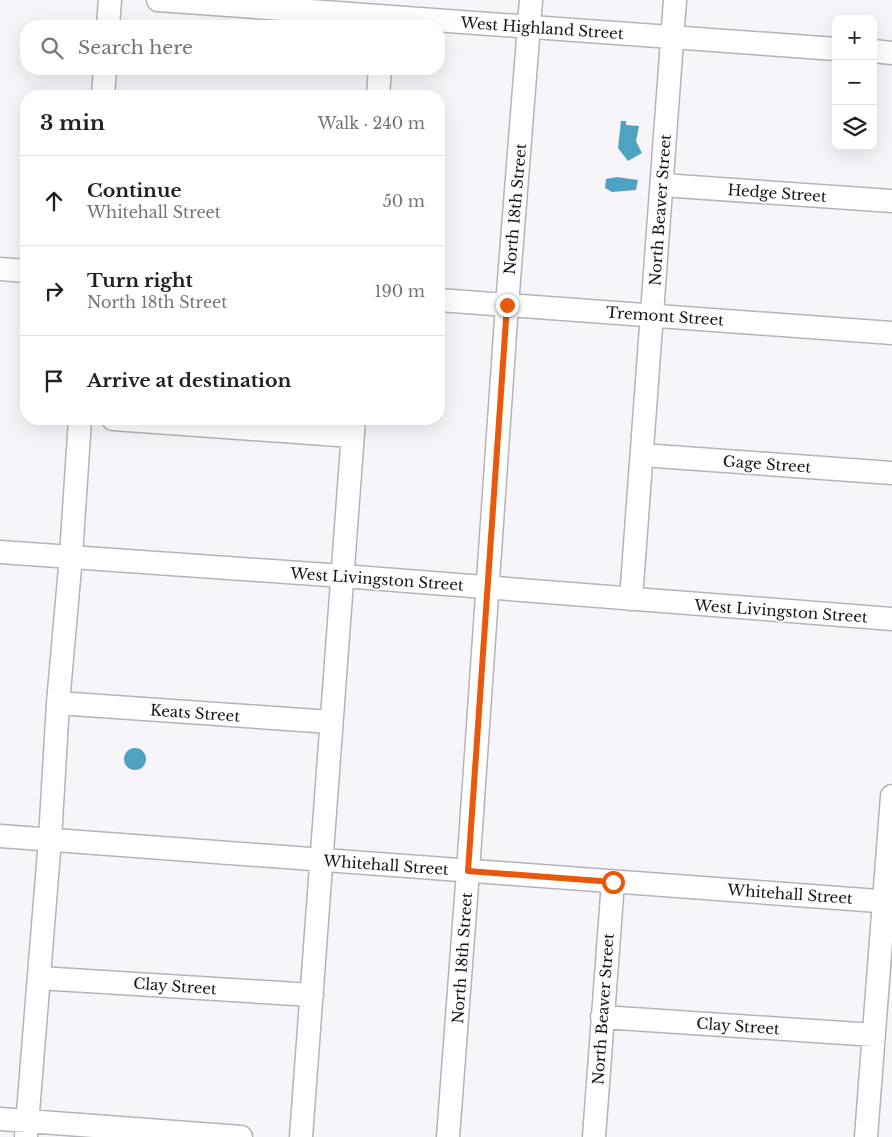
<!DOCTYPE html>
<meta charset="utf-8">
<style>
body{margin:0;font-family:"Libre Baskerville",serif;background:#f2f2f2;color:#202124}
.controls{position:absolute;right:15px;top:15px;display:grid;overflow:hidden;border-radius:10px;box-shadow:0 5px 20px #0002}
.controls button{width:45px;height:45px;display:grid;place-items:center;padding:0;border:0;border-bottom:1px solid #e0e0e0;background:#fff;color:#202124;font:25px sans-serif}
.stop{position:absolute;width:15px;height:15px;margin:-11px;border:4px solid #ea580c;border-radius:50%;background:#fff}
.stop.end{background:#ea580c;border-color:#fff;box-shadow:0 1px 5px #0008}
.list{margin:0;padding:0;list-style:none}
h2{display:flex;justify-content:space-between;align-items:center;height:65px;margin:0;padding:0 20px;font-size:21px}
h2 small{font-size:16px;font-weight:400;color:#757577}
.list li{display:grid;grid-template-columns:32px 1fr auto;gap:15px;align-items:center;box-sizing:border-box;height:90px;padding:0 20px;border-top:1px solid #e0e0e0}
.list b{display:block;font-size:19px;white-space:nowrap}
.list p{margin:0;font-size:16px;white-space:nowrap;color:#757577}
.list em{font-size:16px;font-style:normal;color:#757577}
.icon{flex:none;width:28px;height:28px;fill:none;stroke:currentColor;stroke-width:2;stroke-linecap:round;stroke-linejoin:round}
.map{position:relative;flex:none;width:892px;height:1137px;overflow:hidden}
.search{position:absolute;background:#fff;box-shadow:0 5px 20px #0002;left:20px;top:20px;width:425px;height:55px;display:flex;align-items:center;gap:12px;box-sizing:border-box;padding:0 18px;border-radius:20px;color:#757577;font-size:19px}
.panel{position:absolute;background:#fff;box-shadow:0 5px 20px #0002;left:20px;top:90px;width:425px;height:335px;border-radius:20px}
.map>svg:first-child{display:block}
.water{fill:#50a2c3}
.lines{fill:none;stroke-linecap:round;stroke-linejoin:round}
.minor-casing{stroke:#b5b3b8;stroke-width:25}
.minor{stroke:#fff;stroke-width:22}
.route{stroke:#ea580c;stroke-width:6}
.labels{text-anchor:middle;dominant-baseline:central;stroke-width:4;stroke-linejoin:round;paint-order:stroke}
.street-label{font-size:15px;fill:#161517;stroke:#fff}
</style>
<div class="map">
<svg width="892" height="1137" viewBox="0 0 892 1137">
<rect width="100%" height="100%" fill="#f7f5fa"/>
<path class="water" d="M621 121H626V125L639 126 636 141 642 153 628 161 618 148Z
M617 177 638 180 636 190 612 192 605 188 606 179Z
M124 759a11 11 0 1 1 22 0a11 11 0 1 1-22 0Z"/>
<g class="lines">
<defs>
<path id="minor" d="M158 0 836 49
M108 26 110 0
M873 51 892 53
M103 96 105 69
M378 96 380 69
M662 185 892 201
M0 269 26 271
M439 300 892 333
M113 419 352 436
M642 455 892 473
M0 552 343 576 892 619
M631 599 675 0
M58 703 331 722
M0 836 892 902
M39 978 312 995
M602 1017 874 1035
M0 1119 241 1137
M26 1137 50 839 58 703 71 556 80 419
M301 1137 354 419
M448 1137 468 871 507 305 531 0
M594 1137 613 882
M866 1137 892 796"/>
</defs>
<use href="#minor" class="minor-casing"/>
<use href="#minor" class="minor"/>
</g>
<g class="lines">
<path class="route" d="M507 305 468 871 613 882"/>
</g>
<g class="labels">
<g class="street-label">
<text transform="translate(542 28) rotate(4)">West Highland Street</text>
<text transform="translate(777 193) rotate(4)">Hedge Street</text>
<text transform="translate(515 209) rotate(-85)">North 18th Street</text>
<text transform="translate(660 210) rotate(-86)">North Beaver Street</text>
<text transform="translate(665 316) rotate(4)">Tremont Street</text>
<text transform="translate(767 464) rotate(4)">Gage Street</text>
<text transform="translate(377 579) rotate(4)">West Livingston Street</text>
<text transform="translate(781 611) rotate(4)">West Livingston Street</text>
<text transform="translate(195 713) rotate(4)">Keats Street</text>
<text transform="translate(386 865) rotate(4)">Whitehall Street</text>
<text transform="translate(790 894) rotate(4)">Whitehall Street</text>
<text transform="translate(462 958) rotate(-86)">North 18th Street</text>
<text transform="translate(175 986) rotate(4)">Clay Street</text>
<text transform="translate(603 1009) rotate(-86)">North Beaver Street</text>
<text transform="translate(738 1026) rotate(4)">Clay Street</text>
</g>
</g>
</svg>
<div class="controls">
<button>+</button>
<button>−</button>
<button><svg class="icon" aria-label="layers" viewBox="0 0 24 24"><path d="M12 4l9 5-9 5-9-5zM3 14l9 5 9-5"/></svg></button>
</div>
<div class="stop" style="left:613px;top:882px"></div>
<div class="stop end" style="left:507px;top:305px"></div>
<div class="search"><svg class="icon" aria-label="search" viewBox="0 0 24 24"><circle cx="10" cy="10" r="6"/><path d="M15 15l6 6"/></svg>Search here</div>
<section class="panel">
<h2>3 min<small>Walk · 240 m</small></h2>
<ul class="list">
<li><svg class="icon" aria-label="ahead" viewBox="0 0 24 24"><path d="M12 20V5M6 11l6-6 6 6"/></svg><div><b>Continue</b><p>Whitehall Street</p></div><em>50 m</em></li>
<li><svg class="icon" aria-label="right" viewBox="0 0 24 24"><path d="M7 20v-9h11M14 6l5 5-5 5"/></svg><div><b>Turn right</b><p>North 18th Street</p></div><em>190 m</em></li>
<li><svg class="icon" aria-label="arrive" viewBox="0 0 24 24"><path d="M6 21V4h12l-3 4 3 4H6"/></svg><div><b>Arrive at destination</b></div></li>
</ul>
</section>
</div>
